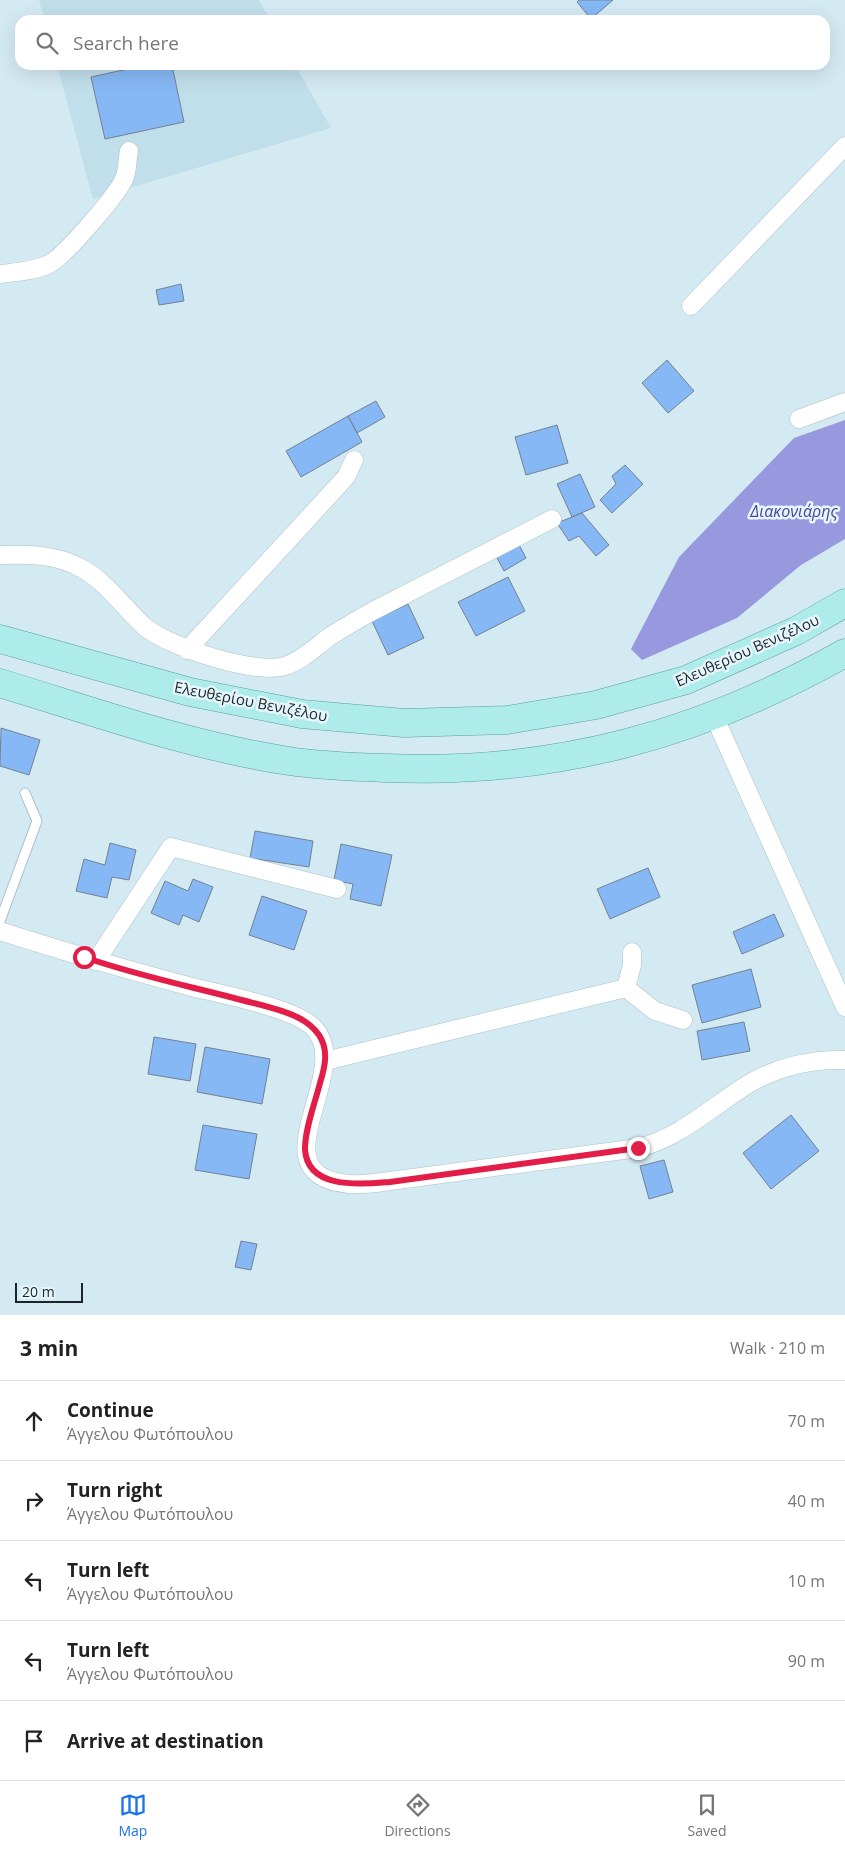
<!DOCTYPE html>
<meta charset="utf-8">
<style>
body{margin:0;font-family:"Open Sans",sans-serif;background:#f2f2f2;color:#222}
.scale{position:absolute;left:15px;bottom:12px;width:68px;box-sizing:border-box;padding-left:5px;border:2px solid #1c2427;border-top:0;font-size:14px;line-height:18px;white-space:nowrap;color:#1c2427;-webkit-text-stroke:4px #e5f6fd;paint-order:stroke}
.stop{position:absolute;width:15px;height:15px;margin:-11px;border:4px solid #e11d48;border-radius:50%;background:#fff}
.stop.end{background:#e11d48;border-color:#fff;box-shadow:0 1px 5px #0008}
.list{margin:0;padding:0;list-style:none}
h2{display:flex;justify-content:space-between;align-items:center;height:65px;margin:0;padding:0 20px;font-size:21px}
h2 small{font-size:16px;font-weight:400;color:#767676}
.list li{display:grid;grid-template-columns:32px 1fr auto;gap:15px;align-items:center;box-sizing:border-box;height:80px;padding:0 20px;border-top:1px solid #e0e0e0}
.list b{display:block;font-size:19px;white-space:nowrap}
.list p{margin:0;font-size:16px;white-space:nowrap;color:#767676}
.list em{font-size:16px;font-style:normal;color:#767676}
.icon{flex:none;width:28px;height:28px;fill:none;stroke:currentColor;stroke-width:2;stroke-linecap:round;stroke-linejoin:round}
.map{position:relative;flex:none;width:845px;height:1315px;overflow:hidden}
.search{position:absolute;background:#fff;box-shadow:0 5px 20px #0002;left:15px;right:15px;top:15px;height:55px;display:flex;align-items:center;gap:12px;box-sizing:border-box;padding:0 18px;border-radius:15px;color:#767676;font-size:19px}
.sheet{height:465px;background:#fff}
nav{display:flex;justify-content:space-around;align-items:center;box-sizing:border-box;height:70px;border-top:1px solid #e0e0e0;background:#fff;font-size:14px;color:#767676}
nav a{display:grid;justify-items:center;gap:2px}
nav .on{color:#1a73e8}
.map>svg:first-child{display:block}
.built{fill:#c1deeb}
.water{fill:#9898df}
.building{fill:#86b8f6;stroke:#758190}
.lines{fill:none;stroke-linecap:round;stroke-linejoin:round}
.service-casing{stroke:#acc1ca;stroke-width:11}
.minor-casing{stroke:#acc1ca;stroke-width:19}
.primary-casing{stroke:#589e9f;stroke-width:29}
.service{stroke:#fff;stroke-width:9}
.minor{stroke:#fff;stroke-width:18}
.primary{stroke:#aeecec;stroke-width:28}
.route{stroke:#e11d48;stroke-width:6}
.labels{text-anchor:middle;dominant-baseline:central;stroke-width:5;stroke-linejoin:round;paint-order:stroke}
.street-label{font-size:15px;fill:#1c2427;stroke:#e5f6fd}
.water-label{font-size:16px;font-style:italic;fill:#4b4499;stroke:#e5f6fd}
</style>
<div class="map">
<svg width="845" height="1315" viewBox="0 0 845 1315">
<rect width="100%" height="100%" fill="#d4eaf3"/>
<path class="built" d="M39 0H259L270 20H45Z
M57 65H295L331 128 93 199Z"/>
<path class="water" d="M845 420V539L801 565 737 618 642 660 631 649 679 557 794 438Z"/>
<path class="building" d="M579 0H613L591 19 577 2Z
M146 65H172L184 122 105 139 91 77Z
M181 284 184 301 159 305 156 290Z
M667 360 694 391 668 413 642 383Z
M376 401 385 417 357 433 348 416Z
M348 416 362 442 301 477 286 451Z
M557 425 568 463 526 475 515 437Z
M625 465 643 484 612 513 600 500 616 484 612 476Z
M580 474 595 507 572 517 557 484Z
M582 513 609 545 596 556 579 536 569 541 557 523Z
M518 543 526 558 504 571 496 556Z
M508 577 525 611 476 636 458 602Z
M408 604 424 638 388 655 372 621Z
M1 728 40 740 29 775 0 766Z
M255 831 313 841 309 867 250 858Z
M110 843 136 850 129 880 112 877 107 898 76 891 84 859 105 865Z
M341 844 392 855 381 906 350 899 353 884 334 880Z
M648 868 660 897 610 919 597 889Z
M193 879 213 887 199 922 183 915 179 925 151 913 165 881 188 891Z
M262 896 307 911 294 950 249 935Z
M774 914 784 936 742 954 733 932Z
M751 969 761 1007 702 1023 692 985Z
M744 1022 750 1051 702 1060 697 1031Z
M154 1037 196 1044 190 1081 148 1074Z
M205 1047 270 1059 262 1104 197 1092Z
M791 1115 819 1151 771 1189 743 1153Z
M203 1125 257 1134 249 1179 195 1170Z
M664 1160 673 1192 649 1199 640 1166Z
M241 1241 257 1244 251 1270 235 1267Z"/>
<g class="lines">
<defs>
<path id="service" d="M0 921 37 821 25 793"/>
<path id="minor" d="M0 274C16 272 34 271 49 264 64 257 115 197 123 181 128 173 127 160 129 151
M691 306 845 146
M799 419 845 402
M0 555C28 554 55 554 81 568 106 581 124 608 145 627 169 647 255 675 285 666 301 661 316 647 329 637 343 628 357 620 371 612L552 519
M187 650 346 477 354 460
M714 716 845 1007
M0 931C62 951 125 969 188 986 219 994 292 1007 313 1027 357 1070 252 1175 349 1184 363 1185 377 1183 390 1181L638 1148C682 1137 712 1106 750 1083 778 1067 812 1059 845 1060
M96 961 171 847 337 889
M626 988 655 1011 683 1020
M626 988 632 965V952
M325 1061 626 988"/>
<path id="primary" d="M0 639 190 692 302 714 404 723 507 720 596 705 686 680 796 631 845 603
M0 683C95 712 190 746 289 761 321 766 354 767 386 768 554 775 699 735 845 653"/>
</defs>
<use href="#service" class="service-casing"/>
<use href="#minor" class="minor-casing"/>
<use href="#primary" class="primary-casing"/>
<use href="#service" class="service"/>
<use href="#minor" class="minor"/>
<use href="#primary" class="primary"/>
</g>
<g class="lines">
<path class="route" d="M84 957C132 974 184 985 234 998 255 1004 280 1008 299 1018 307 1022 314 1028 319 1035 329 1050 325 1067 320 1083 315 1103 305 1128 305 1149 307 1191 364 1184 390 1182L638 1148"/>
</g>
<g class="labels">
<g class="street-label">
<text transform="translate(747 650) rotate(-24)">Ελευθερίου Βενιζέλου</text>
<text transform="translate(251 701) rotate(11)">Ελευθερίου Βενιζέλου</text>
</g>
<g class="water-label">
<text x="794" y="511">Διακονιάρης</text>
</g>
</g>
</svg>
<div class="scale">20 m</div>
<div class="stop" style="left:84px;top:957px"></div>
<div class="stop end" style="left:638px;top:1148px"></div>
<div class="search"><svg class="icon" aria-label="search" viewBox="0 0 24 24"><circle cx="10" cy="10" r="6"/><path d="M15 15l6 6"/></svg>Search here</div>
</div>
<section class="sheet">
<h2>3 min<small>Walk · 210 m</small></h2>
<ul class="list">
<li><svg class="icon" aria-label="ahead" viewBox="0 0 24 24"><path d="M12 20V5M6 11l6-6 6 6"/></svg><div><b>Continue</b><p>Άγγελου Φωτόπουλου</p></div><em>70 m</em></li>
<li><svg class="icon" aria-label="right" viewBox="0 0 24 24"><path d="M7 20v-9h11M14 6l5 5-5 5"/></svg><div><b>Turn right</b><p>Άγγελου Φωτόπουλου</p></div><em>40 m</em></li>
<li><svg class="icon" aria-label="left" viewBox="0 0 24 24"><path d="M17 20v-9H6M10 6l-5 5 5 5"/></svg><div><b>Turn left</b><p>Άγγελου Φωτόπουλου</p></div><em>10 m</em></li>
<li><svg class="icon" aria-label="left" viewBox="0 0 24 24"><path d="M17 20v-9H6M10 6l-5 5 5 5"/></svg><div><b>Turn left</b><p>Άγγελου Φωτόπουλου</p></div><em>90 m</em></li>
<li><svg class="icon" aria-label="arrive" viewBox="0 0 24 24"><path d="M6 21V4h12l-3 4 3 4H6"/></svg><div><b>Arrive at destination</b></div></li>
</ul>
</section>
<nav>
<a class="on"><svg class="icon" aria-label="map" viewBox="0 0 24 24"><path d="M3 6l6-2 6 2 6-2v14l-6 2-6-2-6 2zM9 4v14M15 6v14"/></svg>Map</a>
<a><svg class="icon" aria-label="directions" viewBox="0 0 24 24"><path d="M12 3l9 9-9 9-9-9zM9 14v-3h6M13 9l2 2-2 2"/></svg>Directions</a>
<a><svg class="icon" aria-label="saved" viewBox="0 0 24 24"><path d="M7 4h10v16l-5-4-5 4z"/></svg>Saved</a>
</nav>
